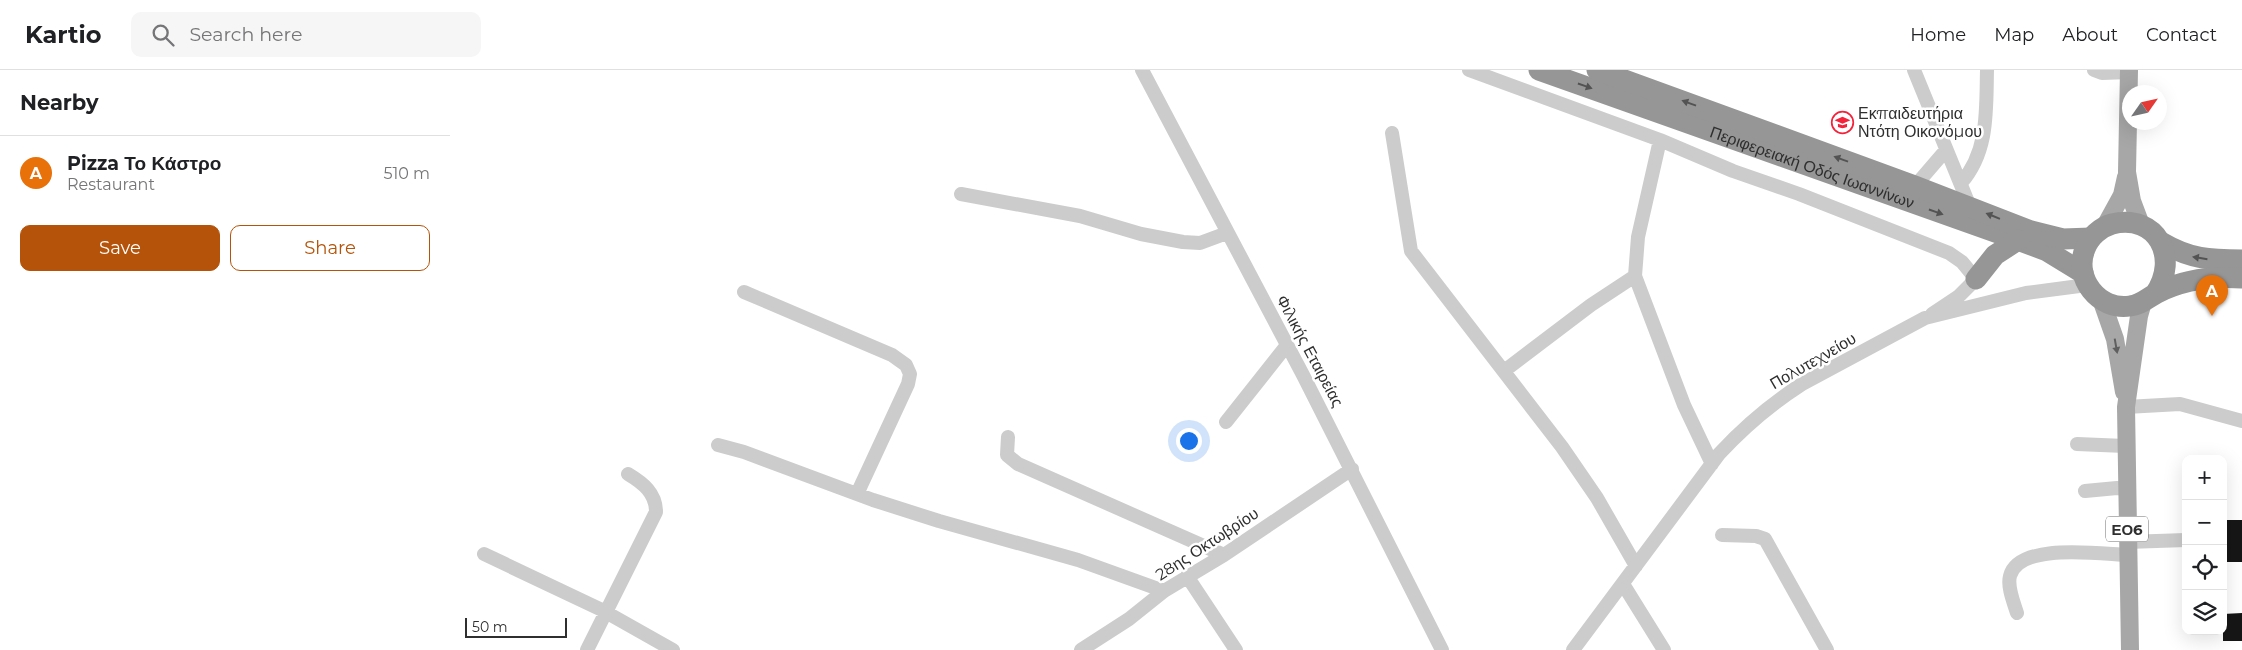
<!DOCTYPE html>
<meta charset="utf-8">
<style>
body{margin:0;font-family:Montserrat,sans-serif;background:#f6f6f6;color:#202124}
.controls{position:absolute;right:15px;bottom:15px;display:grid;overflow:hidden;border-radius:10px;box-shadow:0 5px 20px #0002}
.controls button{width:45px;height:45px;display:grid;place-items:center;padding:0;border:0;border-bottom:1px solid #e0e0e0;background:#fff;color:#202124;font:25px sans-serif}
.compass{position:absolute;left:1672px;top:15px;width:45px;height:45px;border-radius:50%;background:#fff;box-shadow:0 5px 20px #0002;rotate:56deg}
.scale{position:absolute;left:15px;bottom:12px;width:102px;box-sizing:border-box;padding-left:5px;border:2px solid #2f2f2f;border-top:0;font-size:14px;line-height:18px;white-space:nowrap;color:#2f2f2f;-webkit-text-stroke:4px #fff;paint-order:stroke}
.you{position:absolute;left:738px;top:370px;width:18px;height:18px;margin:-12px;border:4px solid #fff;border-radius:50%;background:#1a73e8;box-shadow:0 0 0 8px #1a73e833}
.badge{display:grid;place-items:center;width:32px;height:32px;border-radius:50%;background:#b45309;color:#fff;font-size:16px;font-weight:700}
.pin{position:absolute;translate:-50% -41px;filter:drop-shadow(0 1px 2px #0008)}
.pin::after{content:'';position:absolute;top:26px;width:18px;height:15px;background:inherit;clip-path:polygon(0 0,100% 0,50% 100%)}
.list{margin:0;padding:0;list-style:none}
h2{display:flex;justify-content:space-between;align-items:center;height:65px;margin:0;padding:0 20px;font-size:21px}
h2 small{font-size:16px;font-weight:400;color:#757577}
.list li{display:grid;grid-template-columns:32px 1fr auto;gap:15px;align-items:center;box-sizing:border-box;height:75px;padding:0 20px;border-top:1px solid #e0e0e0}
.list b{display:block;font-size:19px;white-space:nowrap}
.list p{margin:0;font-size:16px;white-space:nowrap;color:#757577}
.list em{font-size:16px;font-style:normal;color:#757577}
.actions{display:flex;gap:10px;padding:15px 20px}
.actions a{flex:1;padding:11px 0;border:1px solid #b45309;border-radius:10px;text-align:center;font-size:18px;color:#b45309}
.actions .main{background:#b45309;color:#fff}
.icon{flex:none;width:28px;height:28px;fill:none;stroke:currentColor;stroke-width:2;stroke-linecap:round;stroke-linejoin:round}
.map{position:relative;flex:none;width:1792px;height:580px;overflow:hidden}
header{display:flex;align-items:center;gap:30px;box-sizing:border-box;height:70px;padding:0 25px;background:#fff;border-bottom:1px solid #e0e0e0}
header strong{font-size:24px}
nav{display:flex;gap:28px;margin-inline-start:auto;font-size:18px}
.search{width:350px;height:45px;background:#f6f6f6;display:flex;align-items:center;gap:12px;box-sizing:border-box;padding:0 18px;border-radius:10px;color:#757577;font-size:19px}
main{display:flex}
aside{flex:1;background:#fff}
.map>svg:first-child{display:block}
.building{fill:#161616}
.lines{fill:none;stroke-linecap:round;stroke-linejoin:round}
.minor{stroke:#ccc;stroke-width:14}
.major{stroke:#a7a7a7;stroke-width:18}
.highway{stroke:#969696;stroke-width:21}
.oneway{fill:#535353}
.oneway2{fill:#5f5f5f}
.labels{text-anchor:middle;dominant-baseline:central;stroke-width:5;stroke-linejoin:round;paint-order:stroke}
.shield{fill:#fff;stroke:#6d6d6d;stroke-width:1}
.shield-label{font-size:15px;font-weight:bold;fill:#2f2f2f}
.poi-label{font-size:16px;fill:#2f2f2f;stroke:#fff;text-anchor:start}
.street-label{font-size:16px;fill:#2f2f2f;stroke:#fff}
</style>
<header>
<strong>Kartio</strong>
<div class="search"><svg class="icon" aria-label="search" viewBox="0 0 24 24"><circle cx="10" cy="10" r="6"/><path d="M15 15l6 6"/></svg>Search here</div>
<nav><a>Home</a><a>Map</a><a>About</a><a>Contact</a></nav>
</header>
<main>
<aside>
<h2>Nearby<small></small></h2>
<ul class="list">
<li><span class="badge" style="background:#e8710a">A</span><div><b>Pizza Το Κάστρο</b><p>Restaurant</p></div><em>510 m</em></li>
</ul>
<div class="actions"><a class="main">Save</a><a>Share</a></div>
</aside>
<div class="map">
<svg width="1792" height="580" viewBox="0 0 1792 580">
<rect width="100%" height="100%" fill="#fff"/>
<path class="building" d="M1773 450H1792V492H1773Z
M1792 543V571H1773V544Z"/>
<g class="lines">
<path class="minor" d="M692 0 853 305 992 580
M1019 0 1210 70 1283 101 1349 124 1499 183 1512 192 1526 209 1509 226 1482 244
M1464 0 1520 137
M1644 0 1652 3 1679 2
M942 63 961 181 1112 377 1147 428 1186 496
M1210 70 1188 167 1185 206 1234 335 1262 394
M1511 113C1539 81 1536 40 1537 0
M1465 116 1496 80
M511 124 630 146 691 164 733 172 750 173 777 163
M294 222 442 285 456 295 460 304 458 314 407 424
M1054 301 1141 235 1185 206
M1676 337 1730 334 1792 351
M776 352 837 275
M558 367 557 385 568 394 774 485
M1627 374 1675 376
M268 375 294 382 423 430 489 451 628 490 714 521
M1635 421 1667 418 1677 419
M1272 465 1306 466 1315 469 1377 580
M1677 472 1736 470
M34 484 152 540 223 580
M737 506 786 580
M1173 514 1214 580
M1567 543C1564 533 1557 517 1560 506 1569 472 1650 484 1678 485
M137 580 206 442C206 423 193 413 178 404
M631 580 679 549 714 521 774 485 902 399
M1123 580 1269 384C1294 357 1321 334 1352 314L1475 248 1576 223 1637 215"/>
<path class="major" d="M1679 0 1677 102 1682 131 1691 155
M1655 156 1672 125 1676 107
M1651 229 1665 269 1674 322
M1680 580 1676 337 1689 246 1693 232"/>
<g class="highway">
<path id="s1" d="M1089 0 1568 170 1597 181 1633 203"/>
<path d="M1147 0 1465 116 1581 161 1613 169 1641 168"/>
<path d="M1711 172C1740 189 1759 190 1792 190"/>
<path d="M1526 209 1545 185 1568 170"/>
<path d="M1705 224C1730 188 1707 143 1662 154 1651 157 1639 167 1635 179 1623 208 1649 241 1680 236 1691 235 1697 228 1707 223 1734 209 1762 206 1792 208"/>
</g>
</g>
<defs><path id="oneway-solid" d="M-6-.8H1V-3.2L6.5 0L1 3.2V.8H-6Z" transform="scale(1.25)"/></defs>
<g class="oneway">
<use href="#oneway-solid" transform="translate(1135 16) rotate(19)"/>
<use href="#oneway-solid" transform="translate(1239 33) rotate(-160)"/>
<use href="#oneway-solid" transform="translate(1391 89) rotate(-160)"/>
<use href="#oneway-solid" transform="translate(1486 142) rotate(19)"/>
<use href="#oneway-solid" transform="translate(1543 146) rotate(-158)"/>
<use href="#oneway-solid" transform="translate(1750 188) rotate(-171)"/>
</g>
<use class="oneway2" href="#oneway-solid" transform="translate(1666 276) rotate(80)"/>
<defs>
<symbol id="school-ring" viewBox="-11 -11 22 22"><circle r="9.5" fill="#fff" stroke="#f4223a" stroke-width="1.5"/><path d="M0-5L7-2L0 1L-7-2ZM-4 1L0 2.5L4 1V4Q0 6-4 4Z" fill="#f4223a"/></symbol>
</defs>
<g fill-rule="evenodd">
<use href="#school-ring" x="1380" y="40" width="25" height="25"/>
</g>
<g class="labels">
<rect class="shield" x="1656" y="446.5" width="42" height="25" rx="4"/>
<g class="shield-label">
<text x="1677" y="459">ΕΟ6</text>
</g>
<g class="poi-label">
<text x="1408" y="43">Εκπαιδευτήρια<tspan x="1408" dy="18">Ντότη Οικονόμου</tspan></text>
</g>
<g class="street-label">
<text stroke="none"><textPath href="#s1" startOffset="290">Περιφερειακή Οδός Ιωαννίνων</textPath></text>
<text transform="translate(860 281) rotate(62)">Φιλικής Εταιρείας</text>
<text transform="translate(1363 291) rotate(-30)">Πολυτεχνείου</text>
<text transform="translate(757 474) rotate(-33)">28ης Οκτωβρίου</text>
</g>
</g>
</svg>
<div class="controls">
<button>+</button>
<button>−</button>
<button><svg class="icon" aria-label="locate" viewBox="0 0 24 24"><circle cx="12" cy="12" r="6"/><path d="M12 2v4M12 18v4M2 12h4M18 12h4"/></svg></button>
<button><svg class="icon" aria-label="layers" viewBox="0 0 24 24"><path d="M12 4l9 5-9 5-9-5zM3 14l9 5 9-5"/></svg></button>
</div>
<svg class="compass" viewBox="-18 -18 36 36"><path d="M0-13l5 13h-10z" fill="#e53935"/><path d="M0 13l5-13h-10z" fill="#757577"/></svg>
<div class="scale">50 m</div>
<div class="you"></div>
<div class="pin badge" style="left:1762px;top:246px;background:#e8710a">A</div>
</div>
</main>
